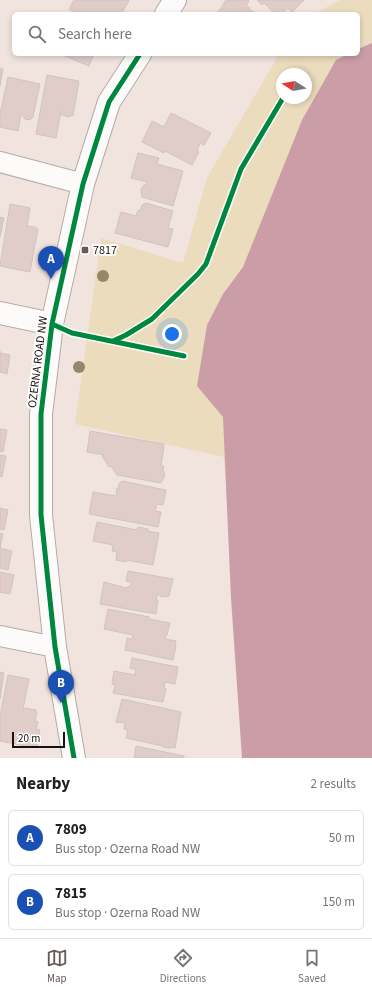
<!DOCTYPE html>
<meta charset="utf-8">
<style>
body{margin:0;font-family:"Source Sans 3",sans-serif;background:#f2f2f2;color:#202124}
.compass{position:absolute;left:276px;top:68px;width:36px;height:36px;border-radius:50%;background:#fff;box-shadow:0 2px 6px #0003;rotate:281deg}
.scale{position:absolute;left:12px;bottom:10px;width:53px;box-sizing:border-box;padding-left:4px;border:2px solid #19110d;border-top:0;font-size:11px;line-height:14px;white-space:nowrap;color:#19110d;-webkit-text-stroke:3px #fff;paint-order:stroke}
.you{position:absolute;left:172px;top:334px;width:14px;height:14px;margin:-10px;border:3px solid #fff;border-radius:50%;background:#1a73e8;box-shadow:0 0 0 6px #1a73e833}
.badge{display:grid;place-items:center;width:26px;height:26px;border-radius:50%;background:#655b56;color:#fff;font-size:13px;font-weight:700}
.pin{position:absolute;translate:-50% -33px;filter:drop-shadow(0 1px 2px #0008)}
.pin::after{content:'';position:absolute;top:21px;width:14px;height:12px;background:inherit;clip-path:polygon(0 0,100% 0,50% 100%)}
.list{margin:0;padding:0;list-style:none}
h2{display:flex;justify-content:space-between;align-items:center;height:52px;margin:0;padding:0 16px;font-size:17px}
h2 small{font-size:13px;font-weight:400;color:#757577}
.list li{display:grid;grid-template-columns:26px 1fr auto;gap:12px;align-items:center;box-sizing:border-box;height:56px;margin:0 8px 8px;padding:0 8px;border:1px solid #e0e0e0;border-radius:6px}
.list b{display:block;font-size:15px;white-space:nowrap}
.list p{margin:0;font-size:13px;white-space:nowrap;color:#757577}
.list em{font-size:13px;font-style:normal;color:#757577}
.icon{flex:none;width:22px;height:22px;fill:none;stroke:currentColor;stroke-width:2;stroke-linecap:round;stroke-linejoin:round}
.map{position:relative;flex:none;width:372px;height:758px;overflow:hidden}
.search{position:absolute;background:#fff;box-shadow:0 2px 6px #0003;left:12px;right:12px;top:12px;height:44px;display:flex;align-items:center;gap:10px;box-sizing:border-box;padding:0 14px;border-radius:6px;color:#757577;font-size:15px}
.sheet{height:180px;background:#fff}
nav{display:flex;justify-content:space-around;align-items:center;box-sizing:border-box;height:56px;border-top:1px solid #e0e0e0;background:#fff;font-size:11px;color:#757577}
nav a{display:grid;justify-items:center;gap:2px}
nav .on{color:#655b56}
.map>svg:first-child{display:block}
.green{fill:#eadcbd;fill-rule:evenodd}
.water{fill:#cb9da7}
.building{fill:#e0cdc9;stroke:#cfc4c1}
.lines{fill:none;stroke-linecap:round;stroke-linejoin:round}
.minor-casing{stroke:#b4aba6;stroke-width:22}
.tertiary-casing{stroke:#b4aba6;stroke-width:24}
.minor{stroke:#fdfbfa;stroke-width:20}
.tertiary{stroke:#fdfbfa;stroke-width:22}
.cycleway-casing{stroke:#fff;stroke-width:8}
.cycleway{stroke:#00873e;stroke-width:5}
.tree{fill:#94876a}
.poi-dot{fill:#655b56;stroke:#fff;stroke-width:1.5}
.labels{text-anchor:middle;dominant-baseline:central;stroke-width:4;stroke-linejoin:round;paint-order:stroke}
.poi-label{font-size:12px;fill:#19110d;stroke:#fff;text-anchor:start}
.street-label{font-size:12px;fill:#19110d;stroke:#fff}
</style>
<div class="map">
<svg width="372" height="758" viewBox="0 0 372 758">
<rect width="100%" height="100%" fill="#f1e4de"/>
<path class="green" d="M340 0H372V758H243L224 457 75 424 101 238 183 263 207 178 279 54H358V14H314ZM282 74H306V98H282Z"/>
<path class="water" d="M372 43V758H242L231 598 223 417 197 386 207 325 223 294 243 267 302 120 336 60 348 54H358V49Z"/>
<path class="building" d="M74 0H127L129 1 121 14H77L69 9Z
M226 0H248L249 1 246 6 250 8 249 9 257 14H217Z
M257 0H304L292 12 288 8 282 14H275L264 3 262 5Z
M60 54H94L89 66Z
M0 68 3 69 0 86Z
M47 75 79 81 73 116 71 115 70 117 62 115 61 111 56 138 36 134Z
M8 77 40 84 33 117 31 119 26 120 21 114 18 131 0 127V114Z
M171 113 211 133 204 145 200 143 197 151 199 152 192 165 165 151 164 153 142 142 152 121 164 127Z
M138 153 159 158 157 164 183 171 173 206 142 197 141 189 144 185 147 184V182L131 178Z
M146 203 173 211 168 228 173 229 168 247 115 233 121 212 136 216 138 210 140 211 142 205Z
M10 204 30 208 27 226 36 227V229H38L30 272 0 266Z
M0 217 4 218 0 237Z
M0 351V353L10 355 7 374 0 372Z
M0 429 7 430 3 452 0 451Z
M90 431 164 444 163 446H164L161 466H164L163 470 165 475 161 483 117 475 111 466 109 467 102 456 104 455 87 452Z
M0 455 6 456 2 477 0 476Z
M122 481 166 490 163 505 157 504 155 511 161 512 158 527 89 514 93 492 116 496 117 488H120L118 485Z
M0 508 8 510 4 530 0 529Z
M97 522 137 530 138 527 148 529V531L159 533 153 565 126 560V562L116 560 117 552 112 551 113 545 93 541Z
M0 533 3 534 0 548 12 551 8 570 0 568Z
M128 571 173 579 169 596 161 597 158 593 156 600H158L156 614 100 604 104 582 126 588 131 585V582L126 581Z
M0 572 14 575 10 594 0 592Z
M108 609 149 617V619L170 623 167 635H166L165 639 176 641 175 646H176L173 660 125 650 127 638 132 639 133 635 104 629Z
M132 658 178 667 175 684 165 682 164 689H166L163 702 113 693 115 685 112 684 114 671 135 675 136 670 130 668Z
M0 672 4 673 0 699Z
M8 675 29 679 23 709H25V708L36 710V712H37L35 721 38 722 36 729 40 730 37 747 31 746V747L0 741V716Z
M122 699 181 712 175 748 170 747V748L163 747V746L126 738 128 730 124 729 125 723 116 722Z
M136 746 184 756V758H134Z"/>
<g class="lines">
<defs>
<path id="minor" d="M0 162 83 184
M0 636 55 647"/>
<path id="tertiary" d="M166 14 175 0
M0 313 52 324
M74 758 55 647 41 515V414L52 324 83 184 109 102 140 54"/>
</defs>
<use href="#minor" class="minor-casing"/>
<use href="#tertiary" class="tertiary-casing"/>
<use href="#minor" class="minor"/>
<use href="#tertiary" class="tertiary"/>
<defs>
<path id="cycleway" d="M52 324 72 333 184 356
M113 341 126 335 152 319 198 274 206 264 241 169 283 98
M74 758 55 647 41 515V414L52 324 83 184 109 102 140 54"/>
</defs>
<use href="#cycleway" class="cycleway-casing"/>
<use href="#cycleway" class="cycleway"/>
</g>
<g class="tree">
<circle cx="103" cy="276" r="6"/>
<circle cx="79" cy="367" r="6"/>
</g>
<rect class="poi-dot" x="81" y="246" width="8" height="8" rx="2"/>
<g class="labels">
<g class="poi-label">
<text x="93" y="250">7817</text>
</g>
<g class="street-label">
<text transform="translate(38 362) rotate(-83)">OZERNA ROAD NW</text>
</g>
</g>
</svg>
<svg class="compass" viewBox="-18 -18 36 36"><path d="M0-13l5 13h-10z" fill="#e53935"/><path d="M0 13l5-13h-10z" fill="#757577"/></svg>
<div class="scale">20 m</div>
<div class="you"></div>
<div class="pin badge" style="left:51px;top:279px;background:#1a4fb4">A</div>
<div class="pin badge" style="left:61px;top:703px;background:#1a4fb4">B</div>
<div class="search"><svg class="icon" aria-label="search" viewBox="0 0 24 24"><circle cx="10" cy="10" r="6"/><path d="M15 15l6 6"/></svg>Search here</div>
</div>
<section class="sheet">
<h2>Nearby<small>2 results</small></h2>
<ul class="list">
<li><span class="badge" style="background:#1a4fb4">A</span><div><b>7809</b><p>Bus stop · Ozerna Road NW</p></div><em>50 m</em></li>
<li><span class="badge" style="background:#1a4fb4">B</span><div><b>7815</b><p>Bus stop · Ozerna Road NW</p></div><em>150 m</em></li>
</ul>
</section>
<nav>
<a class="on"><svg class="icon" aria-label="map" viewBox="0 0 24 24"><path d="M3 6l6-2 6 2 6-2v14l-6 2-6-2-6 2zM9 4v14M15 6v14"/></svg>Map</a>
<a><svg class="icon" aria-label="directions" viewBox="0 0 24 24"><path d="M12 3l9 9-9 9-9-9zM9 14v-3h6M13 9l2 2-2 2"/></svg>Directions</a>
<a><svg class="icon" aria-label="saved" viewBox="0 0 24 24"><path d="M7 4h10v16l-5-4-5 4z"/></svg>Saved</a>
</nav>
